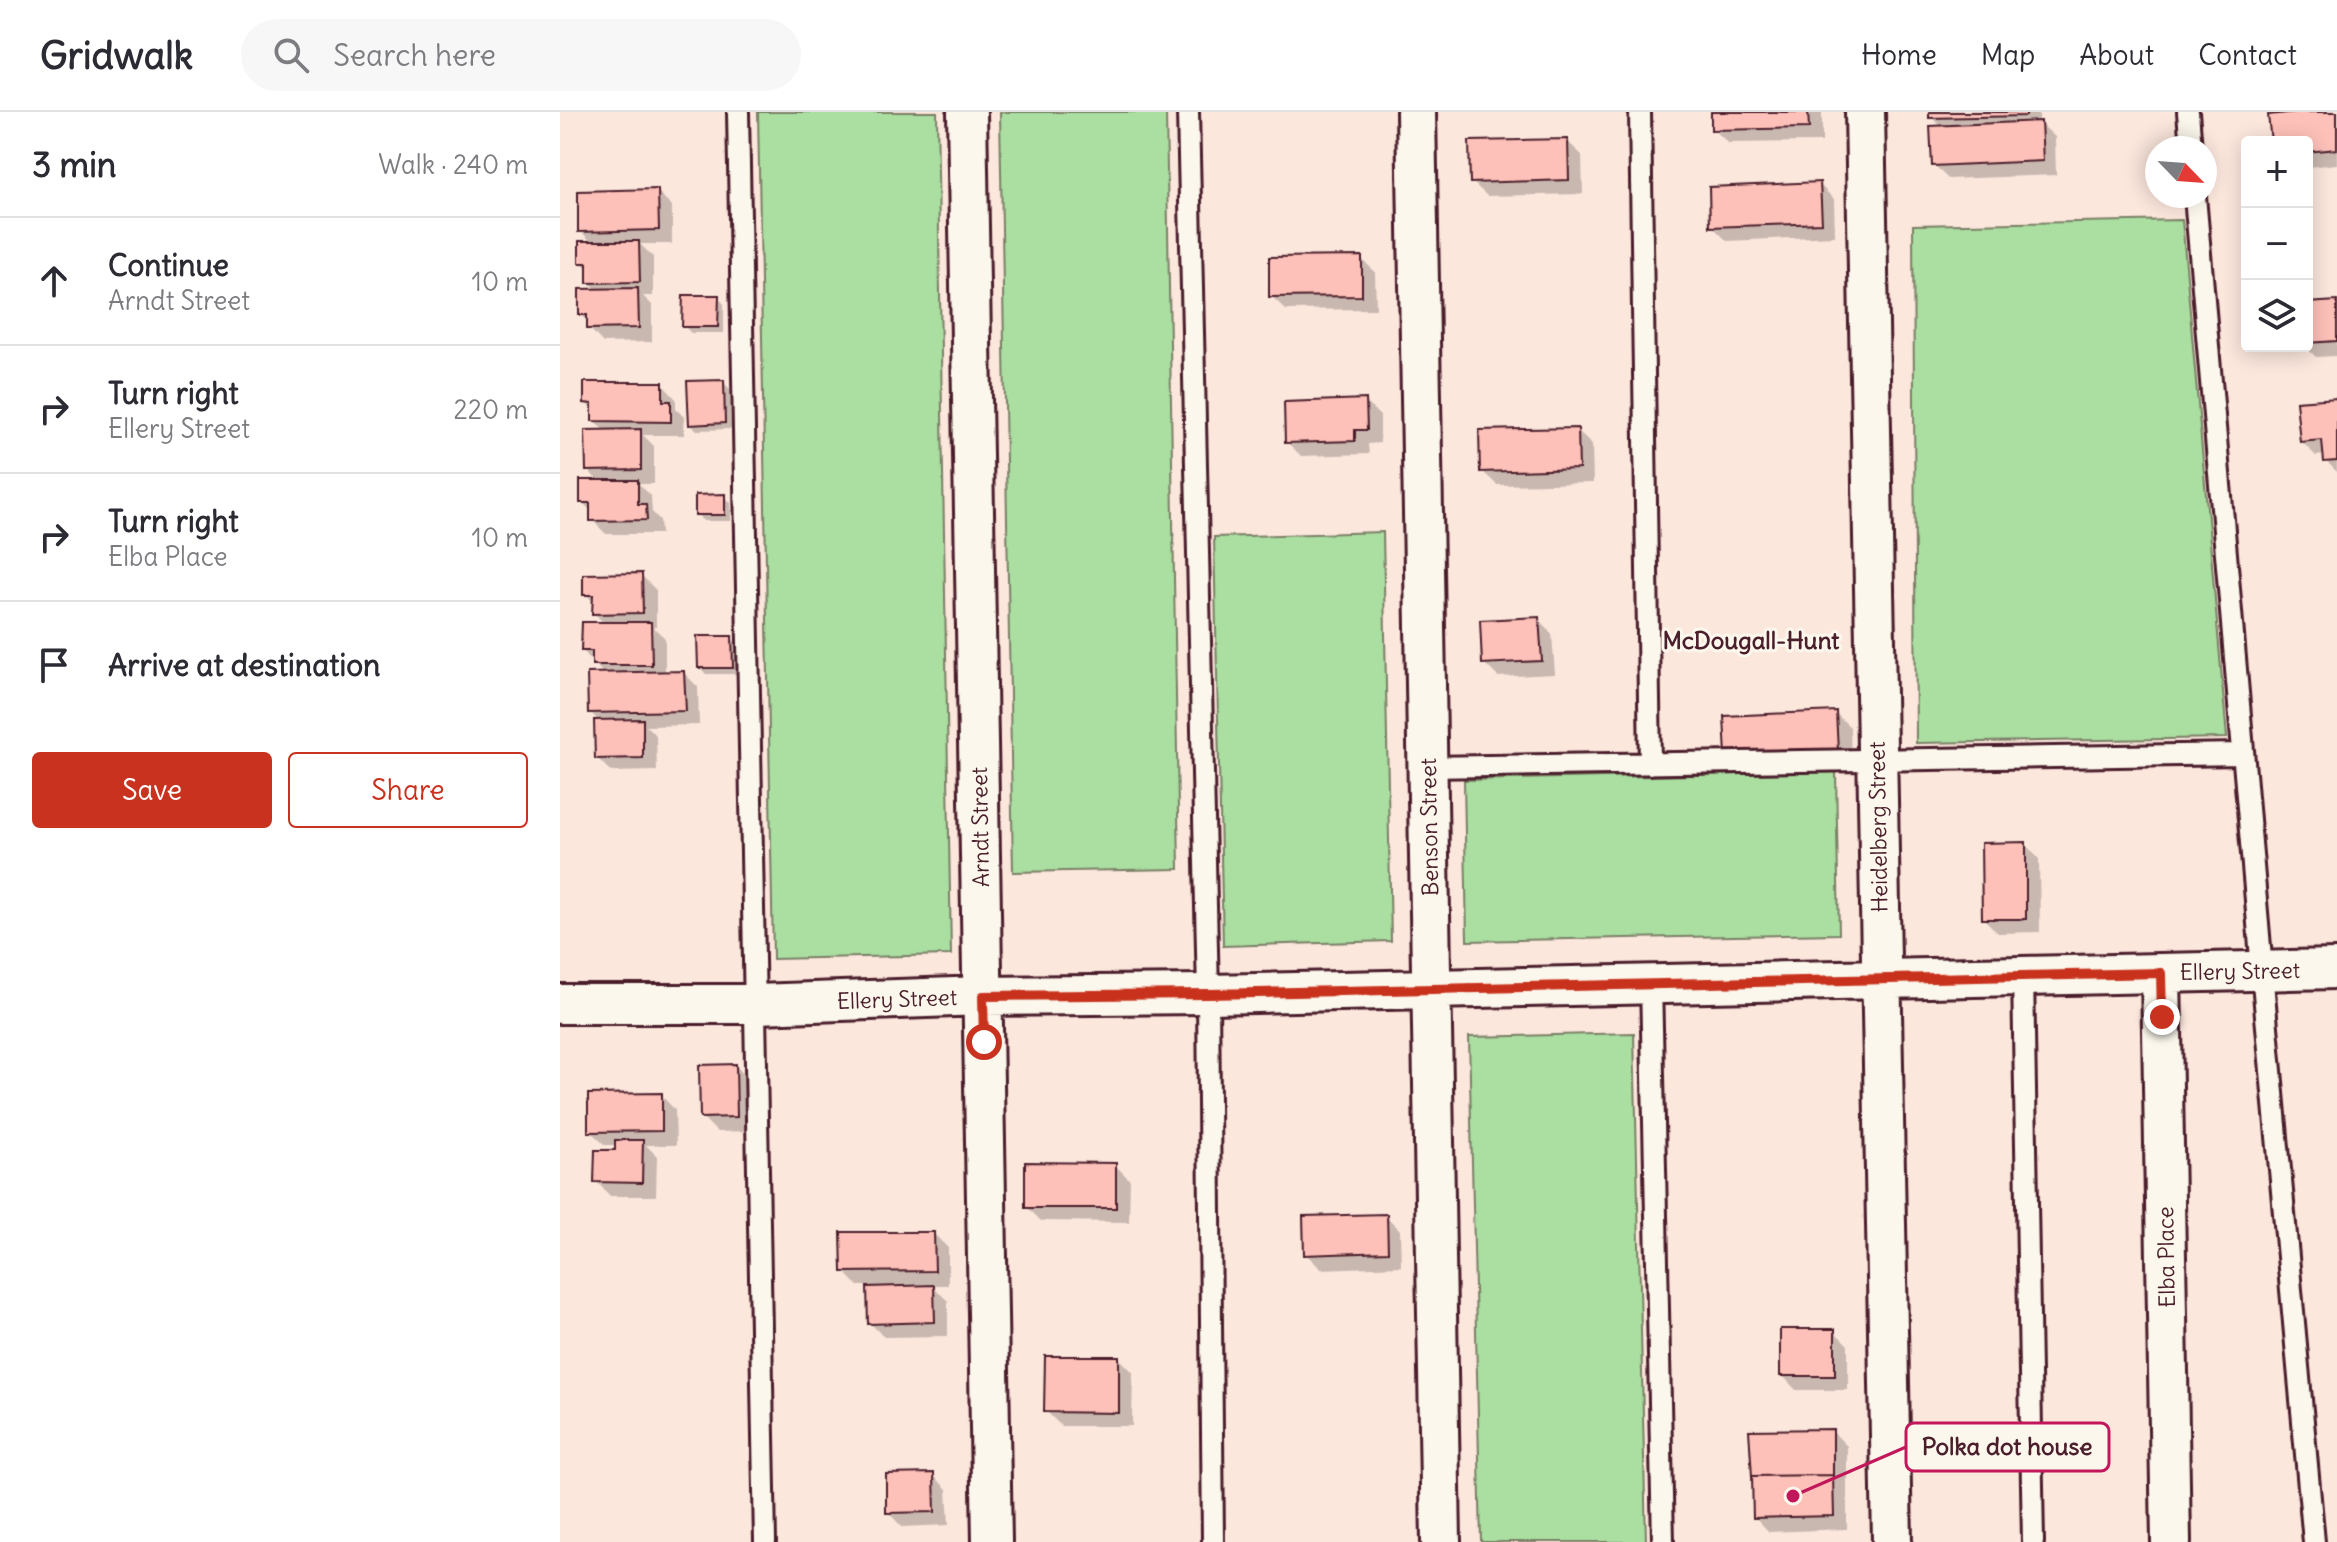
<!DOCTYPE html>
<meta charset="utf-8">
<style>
body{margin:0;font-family:Delius,sans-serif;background:#f7f7f7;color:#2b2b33}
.controls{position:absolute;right:24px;top:24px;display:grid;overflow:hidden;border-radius:8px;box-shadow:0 4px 20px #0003}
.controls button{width:72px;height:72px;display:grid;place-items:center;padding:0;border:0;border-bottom:2px solid #e1e1e2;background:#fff;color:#2b2b33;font:40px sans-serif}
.compass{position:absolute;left:1585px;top:24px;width:72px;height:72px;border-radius:50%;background:#fff;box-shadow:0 4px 20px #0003;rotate:115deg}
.stop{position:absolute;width:24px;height:24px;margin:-18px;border:6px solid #c8321e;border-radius:50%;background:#fff}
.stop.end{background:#c8321e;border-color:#fff;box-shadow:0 2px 8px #0008}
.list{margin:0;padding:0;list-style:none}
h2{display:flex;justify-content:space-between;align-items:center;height:104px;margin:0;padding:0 32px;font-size:34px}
h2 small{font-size:26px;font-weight:400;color:#7c7c81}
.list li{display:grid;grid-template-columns:52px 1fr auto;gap:24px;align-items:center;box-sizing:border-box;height:128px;padding:0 32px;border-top:2px solid #e1e1e2}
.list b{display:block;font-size:30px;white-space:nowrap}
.list p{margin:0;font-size:26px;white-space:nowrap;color:#7c7c81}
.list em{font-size:26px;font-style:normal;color:#7c7c81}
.actions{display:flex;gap:16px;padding:24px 32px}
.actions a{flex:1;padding:18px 0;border:2px solid #c8321e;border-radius:8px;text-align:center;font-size:28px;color:#c8321e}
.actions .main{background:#c8321e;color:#fff}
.icon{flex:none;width:44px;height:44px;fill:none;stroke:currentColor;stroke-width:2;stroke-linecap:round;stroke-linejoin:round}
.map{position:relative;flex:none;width:1777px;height:1430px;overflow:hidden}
header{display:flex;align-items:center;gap:48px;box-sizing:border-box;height:112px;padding:0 40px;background:#fff;border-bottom:2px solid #e1e1e2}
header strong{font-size:38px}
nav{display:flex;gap:44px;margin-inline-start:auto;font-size:28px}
.search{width:560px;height:72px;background:#f7f7f7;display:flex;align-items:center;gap:20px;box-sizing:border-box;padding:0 28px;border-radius:44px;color:#7c7c81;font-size:30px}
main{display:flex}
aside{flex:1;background:#fff}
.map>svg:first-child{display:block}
.green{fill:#aadfa1;stroke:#7a7f66;stroke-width:2}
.shadow{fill:#0003}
.building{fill:#fdc1b9;stroke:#4a1f2b;stroke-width:2}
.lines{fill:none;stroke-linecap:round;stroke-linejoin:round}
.service-casing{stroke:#4a1f2b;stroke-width:26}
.minor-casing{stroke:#4a1f2b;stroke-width:44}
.service{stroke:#fbf7ec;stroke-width:20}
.minor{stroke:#fbf7ec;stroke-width:38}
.route{stroke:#c8321e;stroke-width:10}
.labels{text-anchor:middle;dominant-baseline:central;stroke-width:6;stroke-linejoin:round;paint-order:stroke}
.street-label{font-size:22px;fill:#4a1f2b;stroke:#fbf7ec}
.neighbourhood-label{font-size:24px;font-weight:bold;fill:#4a1f2b;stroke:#fbf7ec}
.leader{fill:none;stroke:#c2185b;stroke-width:3}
.callout-dot{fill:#c2185b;stroke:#fbf7ec;stroke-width:3}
.callout{fill:#fbf7ec;stroke:#c2185b;stroke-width:3}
.callout-label{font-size:24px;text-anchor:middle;font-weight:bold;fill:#4a1f2b}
</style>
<header>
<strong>Gridwalk</strong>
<div class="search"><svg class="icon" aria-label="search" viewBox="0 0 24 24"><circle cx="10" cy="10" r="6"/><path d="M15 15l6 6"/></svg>Search here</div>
<nav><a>Home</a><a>Map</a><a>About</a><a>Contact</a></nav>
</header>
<main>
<aside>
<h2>3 min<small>Walk · 240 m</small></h2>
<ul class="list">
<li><svg class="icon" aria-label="ahead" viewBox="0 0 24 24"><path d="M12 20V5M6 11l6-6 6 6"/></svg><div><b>Continue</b><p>Arndt Street</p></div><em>10 m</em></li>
<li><svg class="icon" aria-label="right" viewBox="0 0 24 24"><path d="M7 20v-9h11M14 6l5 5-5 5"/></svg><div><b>Turn right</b><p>Ellery Street</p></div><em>220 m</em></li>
<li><svg class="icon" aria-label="right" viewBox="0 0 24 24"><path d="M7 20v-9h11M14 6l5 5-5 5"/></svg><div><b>Turn right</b><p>Elba Place</p></div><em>10 m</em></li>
<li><svg class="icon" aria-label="arrive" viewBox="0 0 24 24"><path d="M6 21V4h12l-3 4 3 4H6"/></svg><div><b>Arrive at destination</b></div></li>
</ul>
<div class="actions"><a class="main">Save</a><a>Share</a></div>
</aside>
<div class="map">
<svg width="1777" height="1430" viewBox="0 0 1777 1430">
<rect width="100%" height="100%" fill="#fce7dd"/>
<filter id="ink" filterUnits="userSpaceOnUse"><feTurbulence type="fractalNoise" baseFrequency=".0125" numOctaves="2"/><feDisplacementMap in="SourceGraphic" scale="16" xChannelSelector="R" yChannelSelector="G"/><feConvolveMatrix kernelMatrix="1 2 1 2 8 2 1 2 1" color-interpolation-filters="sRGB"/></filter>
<g filter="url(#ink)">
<path class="green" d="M198 0H377L391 843 213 847Z
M440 0H606L619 757 453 760Z
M1622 108 1667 626 1356 631 1353 113Z
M823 420 831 829 663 834 654 425Z
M1276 660 1279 822 907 829 904 668Z
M1074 921 1086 1430H921L909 925Z"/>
<path class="shadow" d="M1153 0H1262V30L1168 31 1153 17Z
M1371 0H1479V10L1495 25 1496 63 1388 67 1374 53 1381 15 1371 5Z
M1742 0H1777V52L1747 55V30H1713Z
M1007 29 1022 43 1023 82 927 84 912 70Z
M1259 72 1274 87 1275 124 1167 129 1152 114Z
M97 79 112 94V132H80L93 145V184H83L92 193V230L43 231 29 216V211L21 202 38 179 29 170V158L21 150 33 131 20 119Z
M801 146 815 160 816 197 726 198 711 184Z
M158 185 164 192V221H131L124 214Z
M1777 191V244L1756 245 1744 234H1747V193Z
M163 270 170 277 171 317 137 318 130 312Z
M102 272 116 287V297L124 305V323H83L94 334V372H79L91 384 92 400 100 408 101 422H46L32 408V400L22 390 39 370 28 358 45 320 34 308V299L26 291Z
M1777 288V360L1766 349 1765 343 1756 344 1742 330Z
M805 289 820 304V331L808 332 809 342 741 344 727 330Z
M1017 318 1032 332 1033 371 937 373 922 359Z
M164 384 171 391V409H144L137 402Z
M81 463 96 478V515H93L105 526V561H124L138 575 139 613 86 614 96 623 97 659 51 660 37 646 40 610 30 600 44 562 23 539 45 512 34 501V491L26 482Z
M978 507 992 522 995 562 938 565 924 551Z
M171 526 178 533 179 562H146L140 556Z
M1275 601 1290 615 1291 653 1166 606Z
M1465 732 1479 747 1480 820 1438 821 1424 807Z
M176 954 190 969 191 1019 157 1020 142 1005Z
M101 983 115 998 116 1033H86L97 1044 96 1084H50L36 1069 56 1040 57 1033H45L30 1019Z
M555 1053 570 1068 569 1110 481 1109 467 1095Z
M826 1104 840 1118 841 1154 761 1157 746 1142Z
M374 1122 388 1136V1173H371L388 1189V1224L324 1225 310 1211 309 1174H298L284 1159Z
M1274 1219 1288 1233V1278H1236L1222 1263Z
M559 1246 573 1260 572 1314H501L486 1299Z
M1272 1319 1287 1334V1417L1209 1420 1195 1405Z
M373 1363 387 1377 389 1413 342 1415 328 1400Z"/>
<path class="building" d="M1151 0H1248L1249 16 1151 18Z
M1369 0H1466V4L1369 6Z
M1737 0H1777V37L1747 40V30H1711L1708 3Z
M1481 9 1483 49 1372 54 1370 14Z
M1008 27 1009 68 910 71 909 29Z
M1260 70 1262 111 1150 115 1149 75Z
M98 77 99 118 18 120V79Z
M19 129H79L80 170 27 171V151H19Z
M802 144V184L709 185V145Z
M78 176 79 216 27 217V203H19V177Z
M123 183H159L158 215H122Z
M1777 189V229L1747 231V191Z
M164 268 165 311 129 313 127 269Z
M24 270H103V289H111V310L32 309V292L24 291Z
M1777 286V349L1764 350 1762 328 1740 330 1736 289Z
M806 287 807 318H795V329L725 331 724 290Z
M1018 316 1019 357 920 360 919 318Z
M81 317V358L26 359 25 318Z
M20 368H78V392H86L87 408 30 409V391H20Z
M165 382V403H135V383Z
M82 461 83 501 32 502 33 483H23V462Z
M979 505 982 549 922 552 920 508Z
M22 510H91L92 553H32V539H21Z
M137 524H172L173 556H138Z
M124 559 126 599 28 601 27 561Z
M1276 599 1278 639 1166 644 1164 604Z
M83 607V646L35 647 34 608Z
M1466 730V807H1422L1421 731Z
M176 952 177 1005 140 1006 139 953Z
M102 981V1019L28 1020V982Z
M55 1028H83L82 1071 34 1070 35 1038H55Z
M465 1050 556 1051V1096H465Z
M827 1102 828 1140 744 1143 743 1104Z
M281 1120H374L375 1159 282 1160Z
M374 1173 375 1210 308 1212 307 1175Z
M1220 1217H1275V1264H1220Z
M485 1244H559V1301L484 1300Z
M1273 1317V1363L1192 1364 1189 1318Z
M374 1361 375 1400 326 1401V1362Z
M1273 1363 1274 1404 1193 1406 1192 1364Z"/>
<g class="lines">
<defs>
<path id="service" d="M178 0 205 1430
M628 0 648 882 653 1430
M1080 0 1090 652
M1628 0 1631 36
M1635 84 1706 904 1754 1430
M868 655 1683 642
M1463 864 1473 1430
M1091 870 1103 1430"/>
<path id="minor" d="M407 0 432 1430
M856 0 881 1430
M1305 0 1332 1430
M1601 861 1611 1430
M0 892H196L423 884 648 882 1777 857"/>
</defs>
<use href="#service" class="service-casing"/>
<use href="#minor" class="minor-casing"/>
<use href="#service" class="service"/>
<use href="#minor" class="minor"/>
</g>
</g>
<g class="lines" filter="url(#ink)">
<path class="route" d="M424 930 423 884 648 882 1601 861 1602 905"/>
</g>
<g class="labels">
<g class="street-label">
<text transform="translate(420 715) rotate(-91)">Arndt Street</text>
<text transform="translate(869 715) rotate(-91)">Benson Street</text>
<text transform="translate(1318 715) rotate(-91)">Heidelberg Street</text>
<text transform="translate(1680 859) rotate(-1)">Ellery Street</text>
<text transform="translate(337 887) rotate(-2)">Ellery Street</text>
<text transform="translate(1606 1145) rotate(-91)">Elba Place</text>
</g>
<g class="neighbourhood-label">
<text x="1191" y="528">McDougall-Hunt</text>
</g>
</g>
<path class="leader" d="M1233 1384L1346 1335"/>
<circle class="callout-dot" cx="1233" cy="1384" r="8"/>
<rect class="callout" x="1346" y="1311" width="203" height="48" rx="8"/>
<g class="callout-label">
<text x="1447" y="1343">Polka dot house</text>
</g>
</svg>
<div class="controls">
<button>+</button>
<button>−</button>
<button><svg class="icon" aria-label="layers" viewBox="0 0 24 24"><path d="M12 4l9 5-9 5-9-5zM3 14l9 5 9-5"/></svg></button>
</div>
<svg class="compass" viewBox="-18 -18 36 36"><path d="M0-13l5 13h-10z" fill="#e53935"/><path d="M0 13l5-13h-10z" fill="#7c7c81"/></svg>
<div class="stop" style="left:424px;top:930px"></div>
<div class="stop end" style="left:1602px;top:905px"></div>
</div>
</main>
